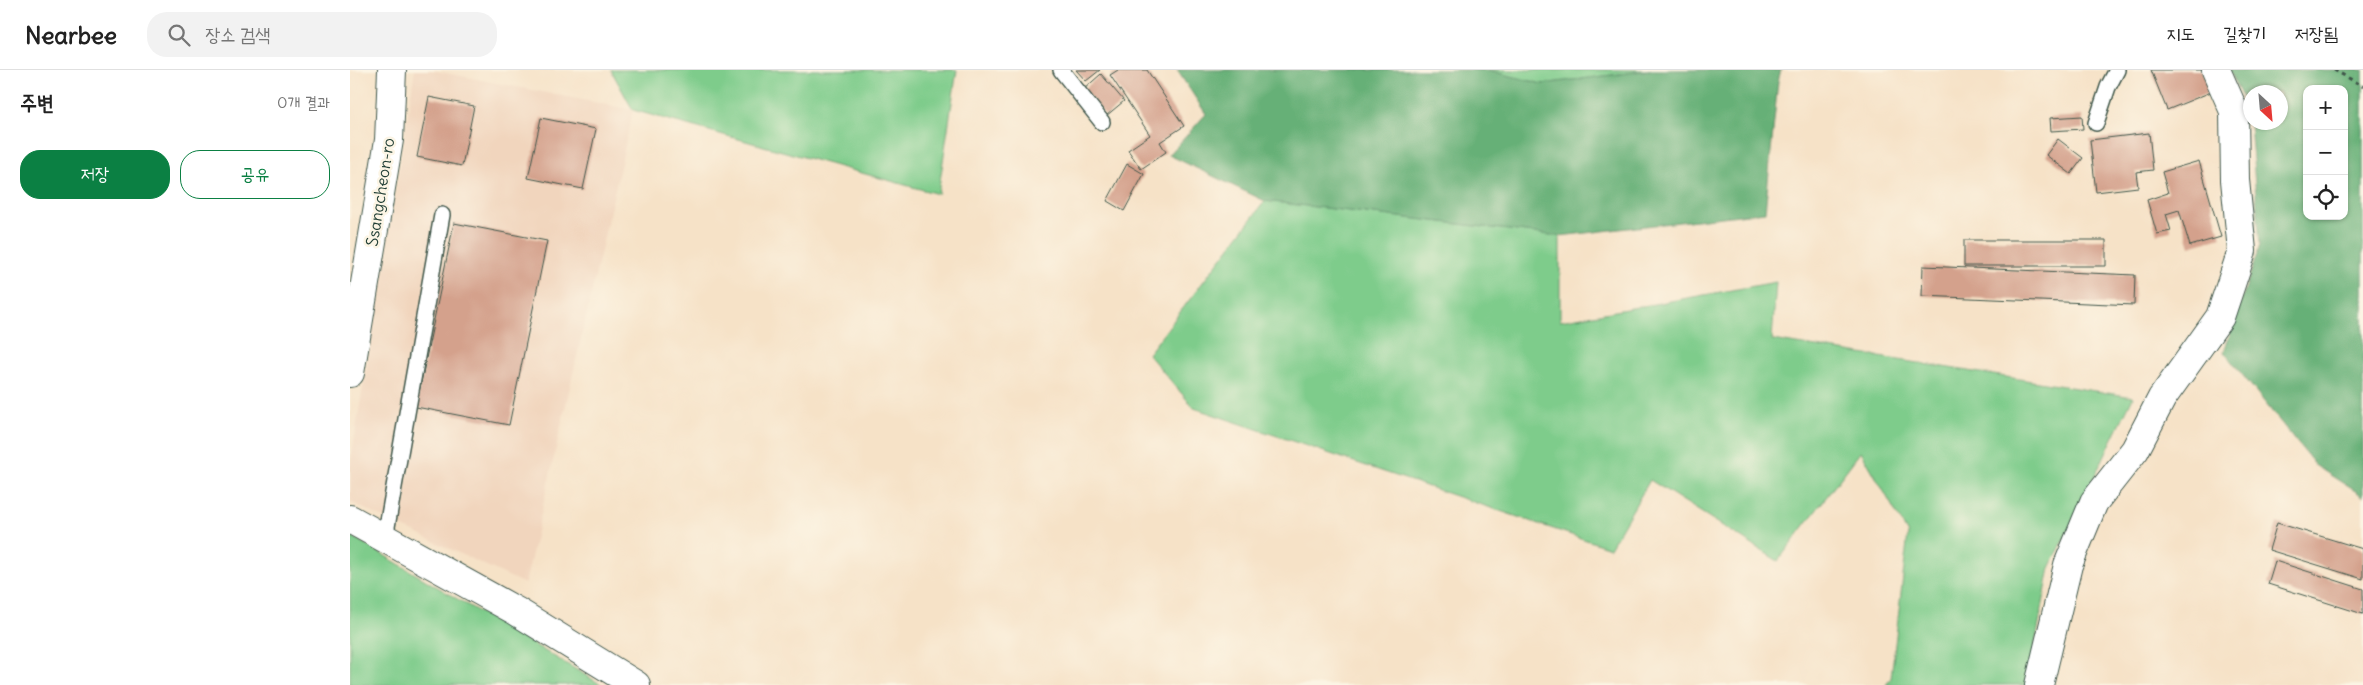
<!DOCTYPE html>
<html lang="ko">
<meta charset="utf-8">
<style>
body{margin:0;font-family:Delius,"Poor Story",sans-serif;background:#f2f2f2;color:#222}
.controls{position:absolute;right:15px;top:15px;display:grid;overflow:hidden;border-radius:10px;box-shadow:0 1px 4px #0004}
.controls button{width:45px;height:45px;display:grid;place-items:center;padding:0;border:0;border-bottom:1px solid #e0e0e0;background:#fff;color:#222;font:25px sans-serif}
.compass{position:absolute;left:1893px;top:15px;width:45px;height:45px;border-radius:50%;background:#fff;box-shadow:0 1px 4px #0004;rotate:154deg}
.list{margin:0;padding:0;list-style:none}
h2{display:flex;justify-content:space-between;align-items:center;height:65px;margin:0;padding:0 20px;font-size:21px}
h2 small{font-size:16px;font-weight:400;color:#767676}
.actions{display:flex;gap:10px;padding:15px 20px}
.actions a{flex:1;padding:11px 0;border:1px solid #0b8043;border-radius:20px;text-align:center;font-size:18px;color:#0b8043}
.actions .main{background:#0b8043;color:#fff}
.icon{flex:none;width:28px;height:28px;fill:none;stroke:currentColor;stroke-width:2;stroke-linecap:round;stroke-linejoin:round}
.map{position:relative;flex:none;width:2013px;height:615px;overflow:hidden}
header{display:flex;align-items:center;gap:30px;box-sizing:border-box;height:70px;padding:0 25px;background:#fff;border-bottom:1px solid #e0e0e0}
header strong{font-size:24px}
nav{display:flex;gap:28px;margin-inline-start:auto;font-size:18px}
.search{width:350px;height:45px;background:#f2f2f2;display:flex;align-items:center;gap:12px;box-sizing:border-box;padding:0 18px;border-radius:20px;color:#767676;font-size:19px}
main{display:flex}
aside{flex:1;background:#fff}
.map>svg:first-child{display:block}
.built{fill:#f1d5bd}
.green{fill:#7ecc8b;stroke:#4e8460}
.forest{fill:#66b077;stroke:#427656;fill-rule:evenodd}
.building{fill:#d4a18c}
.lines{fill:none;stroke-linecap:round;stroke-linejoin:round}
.lane-casing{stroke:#3f564a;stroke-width:18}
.street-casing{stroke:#3f564a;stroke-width:30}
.path{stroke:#3f564a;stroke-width:3;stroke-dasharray:4 4;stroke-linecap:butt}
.lane{stroke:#fff;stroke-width:15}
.street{stroke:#fff;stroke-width:28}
.labels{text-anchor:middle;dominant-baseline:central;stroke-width:5;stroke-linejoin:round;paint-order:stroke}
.street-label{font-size:16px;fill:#1f3d34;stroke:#fcf5e5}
</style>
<header>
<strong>Nearbee</strong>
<div class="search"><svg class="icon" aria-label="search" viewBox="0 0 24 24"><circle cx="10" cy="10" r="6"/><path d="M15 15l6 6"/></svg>장소 검색</div>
<nav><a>지도</a><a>길찾기</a><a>저장됨</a></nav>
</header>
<main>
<aside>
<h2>주변<small>0개 결과</small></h2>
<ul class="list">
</ul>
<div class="actions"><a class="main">저장</a><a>공유</a></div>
</aside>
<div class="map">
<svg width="2013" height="615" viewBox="0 0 2013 615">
<rect width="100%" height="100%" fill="#fcf5e5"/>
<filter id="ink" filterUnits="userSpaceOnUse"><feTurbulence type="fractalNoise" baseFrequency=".02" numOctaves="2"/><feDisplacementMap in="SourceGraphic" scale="10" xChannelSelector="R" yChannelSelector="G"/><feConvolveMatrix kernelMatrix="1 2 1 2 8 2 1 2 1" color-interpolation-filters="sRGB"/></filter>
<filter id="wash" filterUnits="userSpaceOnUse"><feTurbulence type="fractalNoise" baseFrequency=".0096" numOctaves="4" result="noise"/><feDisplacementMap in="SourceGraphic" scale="20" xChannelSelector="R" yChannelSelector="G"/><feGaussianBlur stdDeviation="1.12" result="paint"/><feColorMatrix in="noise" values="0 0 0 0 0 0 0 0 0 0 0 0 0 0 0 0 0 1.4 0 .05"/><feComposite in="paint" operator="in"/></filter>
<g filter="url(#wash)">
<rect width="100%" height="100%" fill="#f6e2c7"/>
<path class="built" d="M65 0H81L283 40 175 514 0 432V396Z"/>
<path class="green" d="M261 0H607L588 124 283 40Z
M1137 0H1301L1192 14Z
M915 131 1210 166V251L1426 212 1422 270 1783 327 1700 498 1677 615H1536L1541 608 1558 464 1511 381 1428 491 1300 410 1260 478 844 338 798 284Z
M0 465 252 615H0Z"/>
<path class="forest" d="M827 0H1137L1192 14 1301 0H1431L1428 11 1415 142 1210 166 915 131 819 85 856 44Z
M1879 0H2013V426L1966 396 1874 282 1910 175 1899 42ZM1957 19H1994V146H1957ZM1900 22H1930V52H1900Z"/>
<g id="blocks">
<path class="building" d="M726 0H750L736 11Z
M768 0H797L834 56 810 72 816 82 791 99 778 80 800 65 760 5Z
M1801 0H1852L1861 22 1817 40Z
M751 4 774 31 756 46 733 20Z
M79 27 124 36 112 96 67 87Z
M1732 46 1733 59 1701 61 1700 48Z
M191 48 246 59 233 119 178 108Z
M1799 63 1803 100 1786 102 1788 117 1746 122 1740 70Z
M1708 69 1733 88 1721 104 1696 85Z
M1849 91 1871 167 1840 176 1829 140 1816 144 1821 161 1807 164 1797 130 1818 123 1812 102Z
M777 94 794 104 774 141 757 131Z
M104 153 197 171 159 355 66 337Z
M1614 170H1756V196H1614Z
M1573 196 1785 205 1784 235 1572 226Z
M1927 453 2013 479V509L1919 480Z
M1925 491 2013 519V544L1918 514Z"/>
</g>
</g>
<g filter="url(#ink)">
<use href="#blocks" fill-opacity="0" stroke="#3f564a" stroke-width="1"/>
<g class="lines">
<defs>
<path id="lane" d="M711 0 752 52
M1746 53 1758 17 1767 0
M35 468 92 145"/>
<path id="street" d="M0 303 39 70 42 0
M0 449 166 541 286 615
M1689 615 1718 495 1744 432 1785 380 1812 328 1870 247 1892 181 1885 110 1884 41 1866 0"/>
</defs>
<use href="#lane" class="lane-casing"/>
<use href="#street" class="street-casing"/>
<path class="path" d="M1984 0 2013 16"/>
<use href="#lane" class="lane"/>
<use href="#street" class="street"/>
</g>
</g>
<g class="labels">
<g class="street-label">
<text transform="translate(30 122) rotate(-81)">Ssangcheon-ro</text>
</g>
</g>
</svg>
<div class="controls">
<button>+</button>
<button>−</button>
<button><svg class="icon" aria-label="locate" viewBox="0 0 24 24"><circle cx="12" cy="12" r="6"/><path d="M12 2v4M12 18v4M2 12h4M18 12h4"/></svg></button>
</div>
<svg class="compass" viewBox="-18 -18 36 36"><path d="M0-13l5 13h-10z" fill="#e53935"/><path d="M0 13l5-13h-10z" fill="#767676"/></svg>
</div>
</main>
